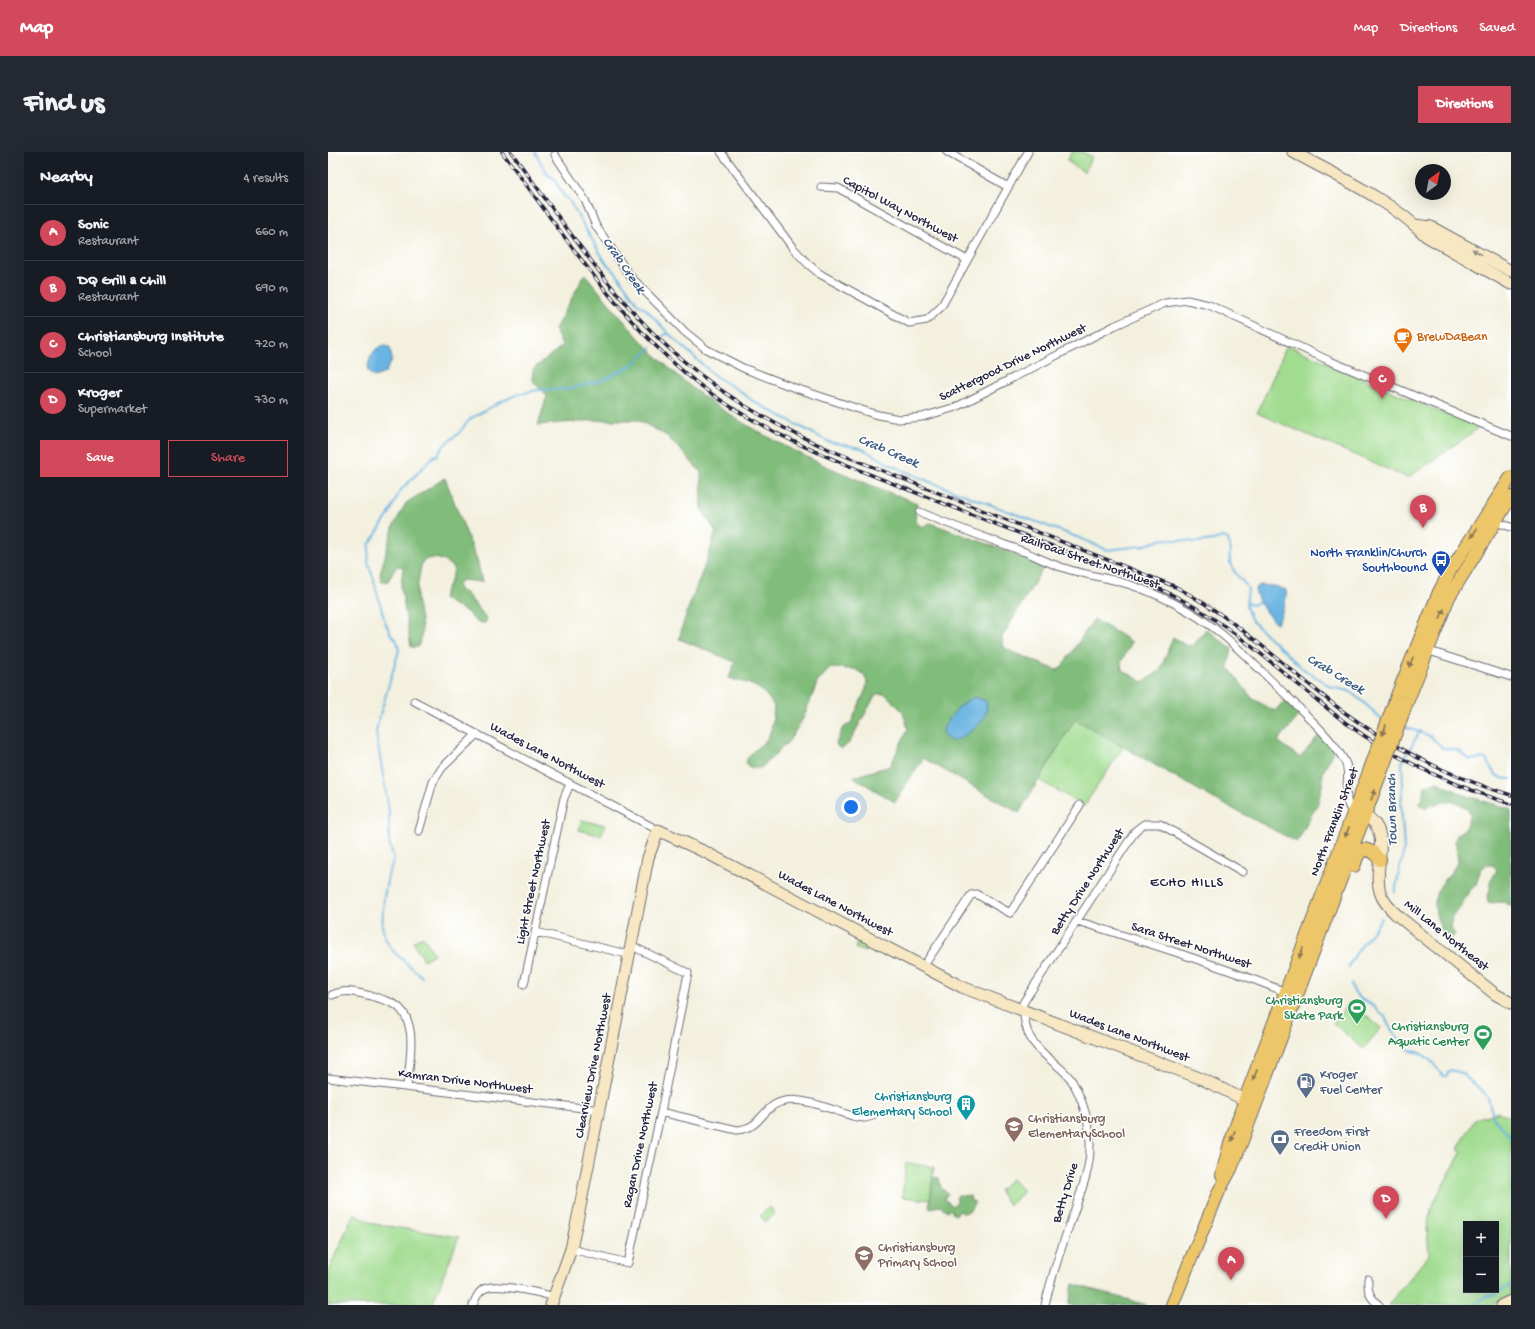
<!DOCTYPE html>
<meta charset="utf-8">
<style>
body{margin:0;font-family:"Gochi Hand",sans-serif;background:#242831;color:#f1f3f6}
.controls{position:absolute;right:12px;bottom:12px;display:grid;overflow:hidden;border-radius:0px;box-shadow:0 4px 16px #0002}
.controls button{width:36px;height:36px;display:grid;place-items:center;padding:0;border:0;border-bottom:1px solid #363941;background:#171b24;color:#f1f3f6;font:20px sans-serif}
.compass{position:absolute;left:1087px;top:12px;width:36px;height:36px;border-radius:50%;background:#171b24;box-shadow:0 4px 16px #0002;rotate:32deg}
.you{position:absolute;left:523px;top:655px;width:14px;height:14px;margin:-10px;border:3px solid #fff;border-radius:50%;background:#1a73e8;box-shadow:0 0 0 6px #1a73e833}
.badge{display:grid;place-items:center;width:26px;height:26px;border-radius:50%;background:#d1495b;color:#fff;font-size:13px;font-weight:700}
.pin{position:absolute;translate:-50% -33px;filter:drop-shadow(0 1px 2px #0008)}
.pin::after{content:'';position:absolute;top:21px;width:14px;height:12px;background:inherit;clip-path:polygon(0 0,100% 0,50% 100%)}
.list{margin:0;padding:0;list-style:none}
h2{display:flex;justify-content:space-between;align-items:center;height:52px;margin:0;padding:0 16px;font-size:17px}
h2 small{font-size:13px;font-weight:400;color:#9ea1a6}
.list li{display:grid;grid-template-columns:26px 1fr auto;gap:12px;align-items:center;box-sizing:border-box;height:56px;padding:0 16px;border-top:1px solid #363941}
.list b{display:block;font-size:15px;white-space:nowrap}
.list p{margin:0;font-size:13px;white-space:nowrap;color:#9ea1a6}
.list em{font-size:13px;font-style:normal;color:#9ea1a6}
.actions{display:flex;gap:8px;padding:12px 16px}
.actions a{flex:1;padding:9px 0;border:1px solid #d1495b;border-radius:0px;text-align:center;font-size:14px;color:#d1495b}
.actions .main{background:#d1495b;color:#fff}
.map{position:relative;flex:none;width:1183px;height:1153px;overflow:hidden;border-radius:0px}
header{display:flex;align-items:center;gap:24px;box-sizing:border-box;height:56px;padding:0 20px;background:#d1495b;color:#fff}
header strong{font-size:19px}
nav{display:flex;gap:22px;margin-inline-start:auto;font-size:14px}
.intro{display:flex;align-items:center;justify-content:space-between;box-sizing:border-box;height:96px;padding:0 24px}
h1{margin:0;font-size:28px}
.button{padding:10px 18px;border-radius:0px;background:#d1495b;color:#fff;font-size:14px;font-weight:700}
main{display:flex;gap:24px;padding:0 24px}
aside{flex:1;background:#171b24;border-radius:0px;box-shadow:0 4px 16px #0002}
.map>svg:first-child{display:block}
.green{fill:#a1dc90;stroke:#627f66;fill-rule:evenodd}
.forest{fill:#80bc7a;stroke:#516f5a}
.water{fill:#69b4e2;stroke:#466b8e}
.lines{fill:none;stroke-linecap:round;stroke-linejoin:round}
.stream{stroke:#69b4e2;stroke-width:2}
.street-casing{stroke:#6b6a74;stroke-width:9}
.secondary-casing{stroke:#6b6a74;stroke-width:13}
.primary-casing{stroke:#6b6a74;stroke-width:14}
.street{stroke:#fff;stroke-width:7}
.secondary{stroke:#f7e8c3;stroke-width:11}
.primary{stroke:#ecc669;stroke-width:12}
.rail-casing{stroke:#22223b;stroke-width:3.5}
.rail{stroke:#fff;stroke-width:2;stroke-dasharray:6;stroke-linecap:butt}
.primary-bridge-casing{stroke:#6b6a74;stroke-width:14;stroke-linecap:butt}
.primary-bridge{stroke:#ecc669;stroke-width:12}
.oneway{fill:#978f86}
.oneway2{fill:#877452}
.labels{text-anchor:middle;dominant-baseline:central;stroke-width:3;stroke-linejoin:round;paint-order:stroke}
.street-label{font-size:13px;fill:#22223b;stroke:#fff}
.food-label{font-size:13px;fill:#c56008;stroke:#fff;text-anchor:start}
.transit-label{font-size:13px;fill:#164399;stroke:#fff;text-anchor:end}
.leisure-label{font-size:13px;fill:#27864d;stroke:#fff;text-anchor:end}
.service-label{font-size:13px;fill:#4e5e75;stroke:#fff;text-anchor:start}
.culture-label{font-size:13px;fill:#0d838f;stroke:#fff;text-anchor:end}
.education-label{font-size:13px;fill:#785e54;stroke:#fff;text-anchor:start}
.water-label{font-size:14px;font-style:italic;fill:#3e5c7e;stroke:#fff}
.neighbourhood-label{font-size:14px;letter-spacing:1px;fill:#22223b;stroke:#fff}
</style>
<header>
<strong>Map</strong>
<nav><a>Map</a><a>Directions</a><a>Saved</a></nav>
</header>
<div class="intro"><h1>Find us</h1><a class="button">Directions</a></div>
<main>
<aside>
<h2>Nearby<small>4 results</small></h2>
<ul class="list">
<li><span class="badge">A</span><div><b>Sonic</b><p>Restaurant</p></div><em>660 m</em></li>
<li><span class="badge">B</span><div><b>DQ Grill &amp; Chill</b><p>Restaurant</p></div><em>690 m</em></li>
<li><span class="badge">C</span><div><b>Christiansburg Institute</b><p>School</p></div><em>720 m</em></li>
<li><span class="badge">D</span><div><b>Kroger</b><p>Supermarket</p></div><em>730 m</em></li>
</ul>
<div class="actions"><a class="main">Save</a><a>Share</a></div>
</aside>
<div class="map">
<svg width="1183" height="1153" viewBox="0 0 1183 1153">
<rect width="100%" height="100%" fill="#fff"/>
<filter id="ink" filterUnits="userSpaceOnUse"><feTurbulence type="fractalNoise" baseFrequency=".025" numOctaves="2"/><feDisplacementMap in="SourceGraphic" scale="8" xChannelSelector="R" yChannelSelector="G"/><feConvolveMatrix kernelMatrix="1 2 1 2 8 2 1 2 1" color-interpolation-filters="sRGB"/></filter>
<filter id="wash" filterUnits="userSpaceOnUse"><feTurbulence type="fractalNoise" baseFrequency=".012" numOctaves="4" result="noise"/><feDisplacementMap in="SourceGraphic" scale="16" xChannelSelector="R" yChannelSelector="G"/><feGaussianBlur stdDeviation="0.9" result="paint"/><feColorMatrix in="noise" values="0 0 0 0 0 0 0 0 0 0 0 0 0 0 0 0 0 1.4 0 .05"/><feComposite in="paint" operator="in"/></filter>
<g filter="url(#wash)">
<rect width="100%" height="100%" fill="#f3f0de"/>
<path class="green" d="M744 0H755L764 5 756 20 739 9Z
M959 193 1095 253 1152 275 1080 326 929 261Z
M747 567 796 594 756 654 711 628Z
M253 668 277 673 273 684 251 678Z
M95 784 106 802 96 808 85 790Z
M531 786 541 791 537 800 527 796Z
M1022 850 1053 876 1035 897 1005 871Z
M1171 960 1183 966V1144L1162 1153H1060L1101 1103 1099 1075 1104 1053 1134 999 1130 997 1147 967ZM1138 1072H1168V1138H1138Z
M578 1011 606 1015 602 1048 574 1045Z
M684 1027 696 1040 681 1053 671 1038Z
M442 1055 447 1062 437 1070 432 1063Z
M26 1061 46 1072 131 1085 104 1153H0V1119Z"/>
<path class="forest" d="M257 122C284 155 311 189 342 217 408 278 506 320 589 351L587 362 589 371 594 375 602 371 717 413 674 485V492L678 497 728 518 733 516 766 467 804 490 793 510 794 518 815 530 832 519 845 485 857 493 864 494 878 477 904 497 900 515 925 547 947 559 957 548 972 563 950 589 972 606 991 583 1006 597 995 620 994 634 990 651 969 690 888 648 747 567 691 661 595 606 567 650 525 625 562 614 580 577 575 560 557 542H548L521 591 515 596H511L508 592 514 577 523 571 538 537 539 530 536 523 527 517 502 516 489 531 476 565 461 589 433 616H426L420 614 418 610C423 596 437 594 441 583 445 575 445 563 446 554 432 532 424 533 401 526L407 510 351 487C360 450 378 416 388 380L374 358 373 320 339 284 310 268H270L210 273 219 244 204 228 205 217 234 194 227 177Z
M117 326 150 411 154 430 134 428 130 432 131 438 138 441 159 467 157 471 148 470 139 460 115 447C117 437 124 429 126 417 118 408 105 402 94 410 92 420 89 433 89 444 90 463 99 475 90 495H83L73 436 75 415 69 414 60 429 54 430 52 422 60 393 66 373 78 351Z
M1109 630 1139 644 1183 657V754L1176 750 1160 751 1159 743 1162 739V729L1169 718 1165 713H1157L1152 719 1148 733 1141 739 1132 756 1124 765 1123 776 1127 783 1120 788C1111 777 1103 756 1109 740 1114 729 1125 720 1130 709L1127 688 1130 681 1136 678 1143 662C1131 645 1115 648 1098 656L1092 652 1097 634Z
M605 1025 611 1026 613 1036 620 1041 616 1047 625 1054 630 1048 628 1047 630 1043 642 1044 643 1049 647 1050 641 1060 635 1061 632 1059 627 1063 624 1061V1057L619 1059 613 1054 601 1056Z
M745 1132 819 1153H741Z"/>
<path class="water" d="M56 193 62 196 64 208 57 221 46 225 40 220C39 210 45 195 56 193Z
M932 433 947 434 958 438C960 443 953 467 949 471 942 469 927 445 927 437Z
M647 545 658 549C664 568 639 585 623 589L616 584 615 577C623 564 632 550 647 545Z"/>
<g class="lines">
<path class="stream" d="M207 0 220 23 226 26 235 43 241 48 270 98 278 111 288 121 310 152 318 157 340 181 387 224 409 237 425 249 501 290 533 296 563 313 600 329 754 387 779 398 814 394 836 387 868 390 886 388 895 385 900 387C903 395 901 401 902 410 904 420 914 428 920 436L918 455 924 469 974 516 1003 535 1021 539 1034 549 1056 569
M335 184 340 181
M919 451 925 453 931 450
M1074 574 1102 584 1115 596 1131 599 1141 608 1155 606 1160 609C1164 621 1170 628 1183 627
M1067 740 1076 697 1073 650 1075 634 1074 610 1092 579
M1021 816C1020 808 1048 776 1054 766
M94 825 65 799 57 786 54 774 56 745 60 724 66 707 61 690V659L48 581 50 570 71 498 69 489 63 483 57 470 45 425 40 411 41 393 60 364 72 339 107 303 109 304 117 292 130 282 142 267 172 250 188 243 209 238 239 237 273 229 304 213 323 196
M1023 832 1026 840 1033 847 1044 853 1057 865 1061 874 1075 893 1083 899 1090 900 1097 904 1104 910 1115 924H1118L1122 918 1134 921 1141 928 1154 938 1160 946 1166 967 1177 978 1183 987
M1144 1153 1160 1144 1168 1142 1183 1133"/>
</g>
</g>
<g filter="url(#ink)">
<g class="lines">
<defs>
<path id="street" d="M393 0 465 96 480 112 492 122 581 171 599 168 613 155 700 0
M619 0 680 35
M227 3 257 48 268 74 302 124 357 180 378 197 415 216 467 236 546 262 571 267 594 265 628 255 786 174 837 151 859 148 881 153 1002 209 1183 284
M493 35 510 36 639 108
M592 360C626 375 661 387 697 400 710 405 722 412 736 416 753 422 771 424 789 429 827 439 866 459 896 484 918 503 937 523 958 543 978 563 1001 583 1016 608 1026 623 1010 651 1027 661
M1164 369 1183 375
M1098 498 1183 525
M86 549 330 678
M91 679 105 630 114 616 149 582
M749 769C820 791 891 813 960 841
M208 780 303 803
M595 815 643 743 648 742 682 761 752 653
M196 832 236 646 242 632
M4 843C18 837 28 840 43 844 50 846 59 848 66 852 92 867 81 911 79 935
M0 926 272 958
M333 960 409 978C428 976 429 968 441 957 462 936 504 959 528 965L537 966 545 964
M243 1097 300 1111 333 960 360 821 304 794
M1040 1127C1039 1139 1042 1146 1051 1153
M145 1153C148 1146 150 1139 158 1136 170 1131 213 1141 226 1145
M717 1153C724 1121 735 1091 746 1060 753 1039 762 1018 762 996 763 974 755 948 744 929 739 921 732 916 725 910 702 891 696 881 695 851L808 678 816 672H832L915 720"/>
<path id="secondary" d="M965 0C1007 23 1065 49 1098 84L1183 132
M1087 73 1103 75 1183 119
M1037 663C1066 680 1044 714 1052 740 1055 750 1062 757 1070 764L1167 842 1183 851
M223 1153 243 1097 252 1055 320 706 330 678 379 701 634 835 874 927 923 951
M1174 1153 1183 1149"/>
<path id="primary" d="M1070 541 1111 440 1122 419 1183 325
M1080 548 1121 445 1183 345
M1026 714 1030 703 1036 697 1045 700 1052 708
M894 1023 901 995 917 947 1042 617
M844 1153 891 1039 903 1017 911 997 1052 623"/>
</defs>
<use href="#street" class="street-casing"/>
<use href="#secondary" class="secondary-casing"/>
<use href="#primary" class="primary-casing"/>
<use href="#street" class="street"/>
<use href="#secondary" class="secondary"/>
<use href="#primary" class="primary"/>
<defs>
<path id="rail" d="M174 0C234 80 289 167 368 230 430 279 503 307 576 336 639 361 702 385 765 410 795 422 827 433 856 449 914 480 965 531 1018 571 1068 608 1123 633 1183 652
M183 0C234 68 287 151 352 206 398 246 450 276 507 300L848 435C909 467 958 516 1013 558 1065 596 1121 625 1183 643"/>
</defs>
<use href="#rail" class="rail-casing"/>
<use href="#rail" class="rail"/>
<defs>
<path id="primary-bridge" d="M1042 617 1070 541
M1052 623 1080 548"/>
</defs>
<use href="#primary-bridge" class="primary-bridge-casing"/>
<use href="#primary-bridge" class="primary-bridge"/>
</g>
<defs><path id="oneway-solid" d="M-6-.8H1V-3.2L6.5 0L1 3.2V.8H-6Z"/></defs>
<use class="oneway" href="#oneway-solid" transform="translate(1149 100) rotate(-151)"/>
<g class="oneway2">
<use href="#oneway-solid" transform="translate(1146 381) rotate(123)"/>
<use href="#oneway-solid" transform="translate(1114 462) rotate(-68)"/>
<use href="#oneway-solid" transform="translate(1083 510) rotate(112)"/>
<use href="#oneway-solid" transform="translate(1056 578) rotate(110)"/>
<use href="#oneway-solid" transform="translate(1045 643) rotate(-69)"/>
<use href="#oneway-solid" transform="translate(1019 680) rotate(111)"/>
<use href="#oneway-solid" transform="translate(973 801) rotate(111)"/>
<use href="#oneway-solid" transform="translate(927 923) rotate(111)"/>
<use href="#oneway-solid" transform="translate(905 984) rotate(109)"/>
</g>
</g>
<defs>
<symbol id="cafe-pin" viewBox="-11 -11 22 30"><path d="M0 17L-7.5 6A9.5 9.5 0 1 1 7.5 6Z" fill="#e8710a" stroke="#fff"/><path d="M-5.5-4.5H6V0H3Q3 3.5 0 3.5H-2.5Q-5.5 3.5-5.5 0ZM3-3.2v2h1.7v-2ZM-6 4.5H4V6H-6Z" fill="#fff"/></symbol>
<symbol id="bus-pin" viewBox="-11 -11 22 30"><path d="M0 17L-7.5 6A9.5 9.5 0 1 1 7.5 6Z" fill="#1a4fb4" stroke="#fff"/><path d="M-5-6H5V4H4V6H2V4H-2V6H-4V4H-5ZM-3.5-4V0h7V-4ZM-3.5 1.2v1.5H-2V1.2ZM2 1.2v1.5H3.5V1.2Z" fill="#fff"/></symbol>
<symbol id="stadium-pin" viewBox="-11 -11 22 30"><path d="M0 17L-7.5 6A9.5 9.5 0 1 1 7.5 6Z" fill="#2e9e5b" stroke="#fff"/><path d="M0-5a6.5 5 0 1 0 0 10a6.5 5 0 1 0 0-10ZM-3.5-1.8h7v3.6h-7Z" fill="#fff"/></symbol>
<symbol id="fuel-pin" viewBox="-11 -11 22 30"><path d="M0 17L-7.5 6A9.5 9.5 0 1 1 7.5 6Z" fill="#5c6f8a" stroke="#fff"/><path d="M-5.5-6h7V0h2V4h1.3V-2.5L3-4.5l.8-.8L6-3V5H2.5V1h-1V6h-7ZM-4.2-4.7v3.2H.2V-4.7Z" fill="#fff"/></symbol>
<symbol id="building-pin" viewBox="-11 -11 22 30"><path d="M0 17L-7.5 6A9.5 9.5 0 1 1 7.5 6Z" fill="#0f9aa8" stroke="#fff"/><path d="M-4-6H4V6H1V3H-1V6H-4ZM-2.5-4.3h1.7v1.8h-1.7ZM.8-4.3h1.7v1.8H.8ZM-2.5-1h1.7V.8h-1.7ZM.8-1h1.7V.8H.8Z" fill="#fff"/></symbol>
<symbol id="school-pin" viewBox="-11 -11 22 30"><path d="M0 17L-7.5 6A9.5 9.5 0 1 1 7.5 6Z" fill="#8d6e63" stroke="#fff"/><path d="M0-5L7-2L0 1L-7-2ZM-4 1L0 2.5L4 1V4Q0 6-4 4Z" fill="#fff"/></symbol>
<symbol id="bank-pin" viewBox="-11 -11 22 30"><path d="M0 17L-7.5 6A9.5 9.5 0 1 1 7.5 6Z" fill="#5c6f8a" stroke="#fff"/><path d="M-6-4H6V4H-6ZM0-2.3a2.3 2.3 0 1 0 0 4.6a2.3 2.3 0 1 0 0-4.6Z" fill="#fff"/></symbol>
</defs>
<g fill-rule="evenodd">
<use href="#cafe-pin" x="1064" y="174" width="22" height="30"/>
<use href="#bus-pin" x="1102" y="397" width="22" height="30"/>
<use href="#stadium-pin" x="1018" y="845" width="22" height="30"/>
<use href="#stadium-pin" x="1144" y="871" width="22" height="30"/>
<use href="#fuel-pin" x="967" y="919" width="22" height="30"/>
<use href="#building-pin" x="627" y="941" width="22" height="30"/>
<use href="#school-pin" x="675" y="963" width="22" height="30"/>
<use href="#bank-pin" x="941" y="976" width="22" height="30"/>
<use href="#school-pin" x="525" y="1092" width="22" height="30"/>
</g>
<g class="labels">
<g class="street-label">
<text transform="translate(572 58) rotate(28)">Capitol Way Northwest</text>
<text transform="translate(685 211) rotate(-26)">Scattergood Drive Northwest</text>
<text transform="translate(762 410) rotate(19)">Railroad Street Northwest</text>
<text transform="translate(219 604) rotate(28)">Wades Lane Northwest</text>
<text transform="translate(1007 670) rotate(-69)">North Franklin Street</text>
<text transform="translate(206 730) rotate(-78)">Light Street Northwest</text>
<text transform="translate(760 730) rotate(-57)">Betty Drive Northwest</text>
<text transform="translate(507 752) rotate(28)">Wades Lane Northwest</text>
<text transform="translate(1118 784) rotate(39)">Mill Lane Northeast</text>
<text transform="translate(863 794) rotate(18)">Sara Street Northwest</text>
<text transform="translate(801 884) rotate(21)">Wades Lane Northwest</text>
<text transform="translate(266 914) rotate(-79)">Clearview Drive Northwest</text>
<text transform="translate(137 930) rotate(7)">Kamran Drive Northwest</text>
<text transform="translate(313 993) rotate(-78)">Ragan Drive Northwest</text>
<text transform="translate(738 1041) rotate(-73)">Betty Drive</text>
</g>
<g class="food-label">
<text x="1089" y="185">BrewDaBean</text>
</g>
<g class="transit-label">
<text x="1099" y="401">North Franklin/Church<tspan x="1099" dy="15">Southbound</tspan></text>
</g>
<g class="leisure-label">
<text x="1015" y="849">Christiansburg<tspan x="1015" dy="15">Skate Park</tspan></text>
<text x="1141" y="875">Christiansburg<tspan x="1141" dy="15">Aquatic Center</tspan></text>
</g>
<g class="service-label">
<text x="992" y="923">Kroger<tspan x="992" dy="15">Fuel Center</tspan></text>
<text x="966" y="980">Freedom First<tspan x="966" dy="15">Credit Union</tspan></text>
</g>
<g class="culture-label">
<text x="624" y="945">Christiansburg<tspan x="624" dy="15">Elementary School</tspan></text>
</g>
<g class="education-label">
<text x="700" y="967">Christiansburg<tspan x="700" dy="15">ElementarySchool</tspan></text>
<text x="550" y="1096">Christiansburg<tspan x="550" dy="15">Primary School</tspan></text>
</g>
<g class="water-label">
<text transform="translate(295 114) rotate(55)">Crab Creek</text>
<text transform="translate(560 300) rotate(23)">Crab Creek</text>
<text transform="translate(1007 523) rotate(31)">Crab Creek</text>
<text transform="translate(1065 658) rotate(-91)">Town Branch</text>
</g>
<g class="neighbourhood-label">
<text x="859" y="731">ECHO HILLS</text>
</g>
</g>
</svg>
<div class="controls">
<button>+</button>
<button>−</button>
</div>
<svg class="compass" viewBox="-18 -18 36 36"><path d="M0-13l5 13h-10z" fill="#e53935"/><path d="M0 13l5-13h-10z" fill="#9ea1a6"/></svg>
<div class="you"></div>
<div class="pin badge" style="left:903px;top:1128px">A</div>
<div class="pin badge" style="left:1095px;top:376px">B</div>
<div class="pin badge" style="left:1054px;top:247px">C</div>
<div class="pin badge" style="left:1058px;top:1067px">D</div>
</div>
</main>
